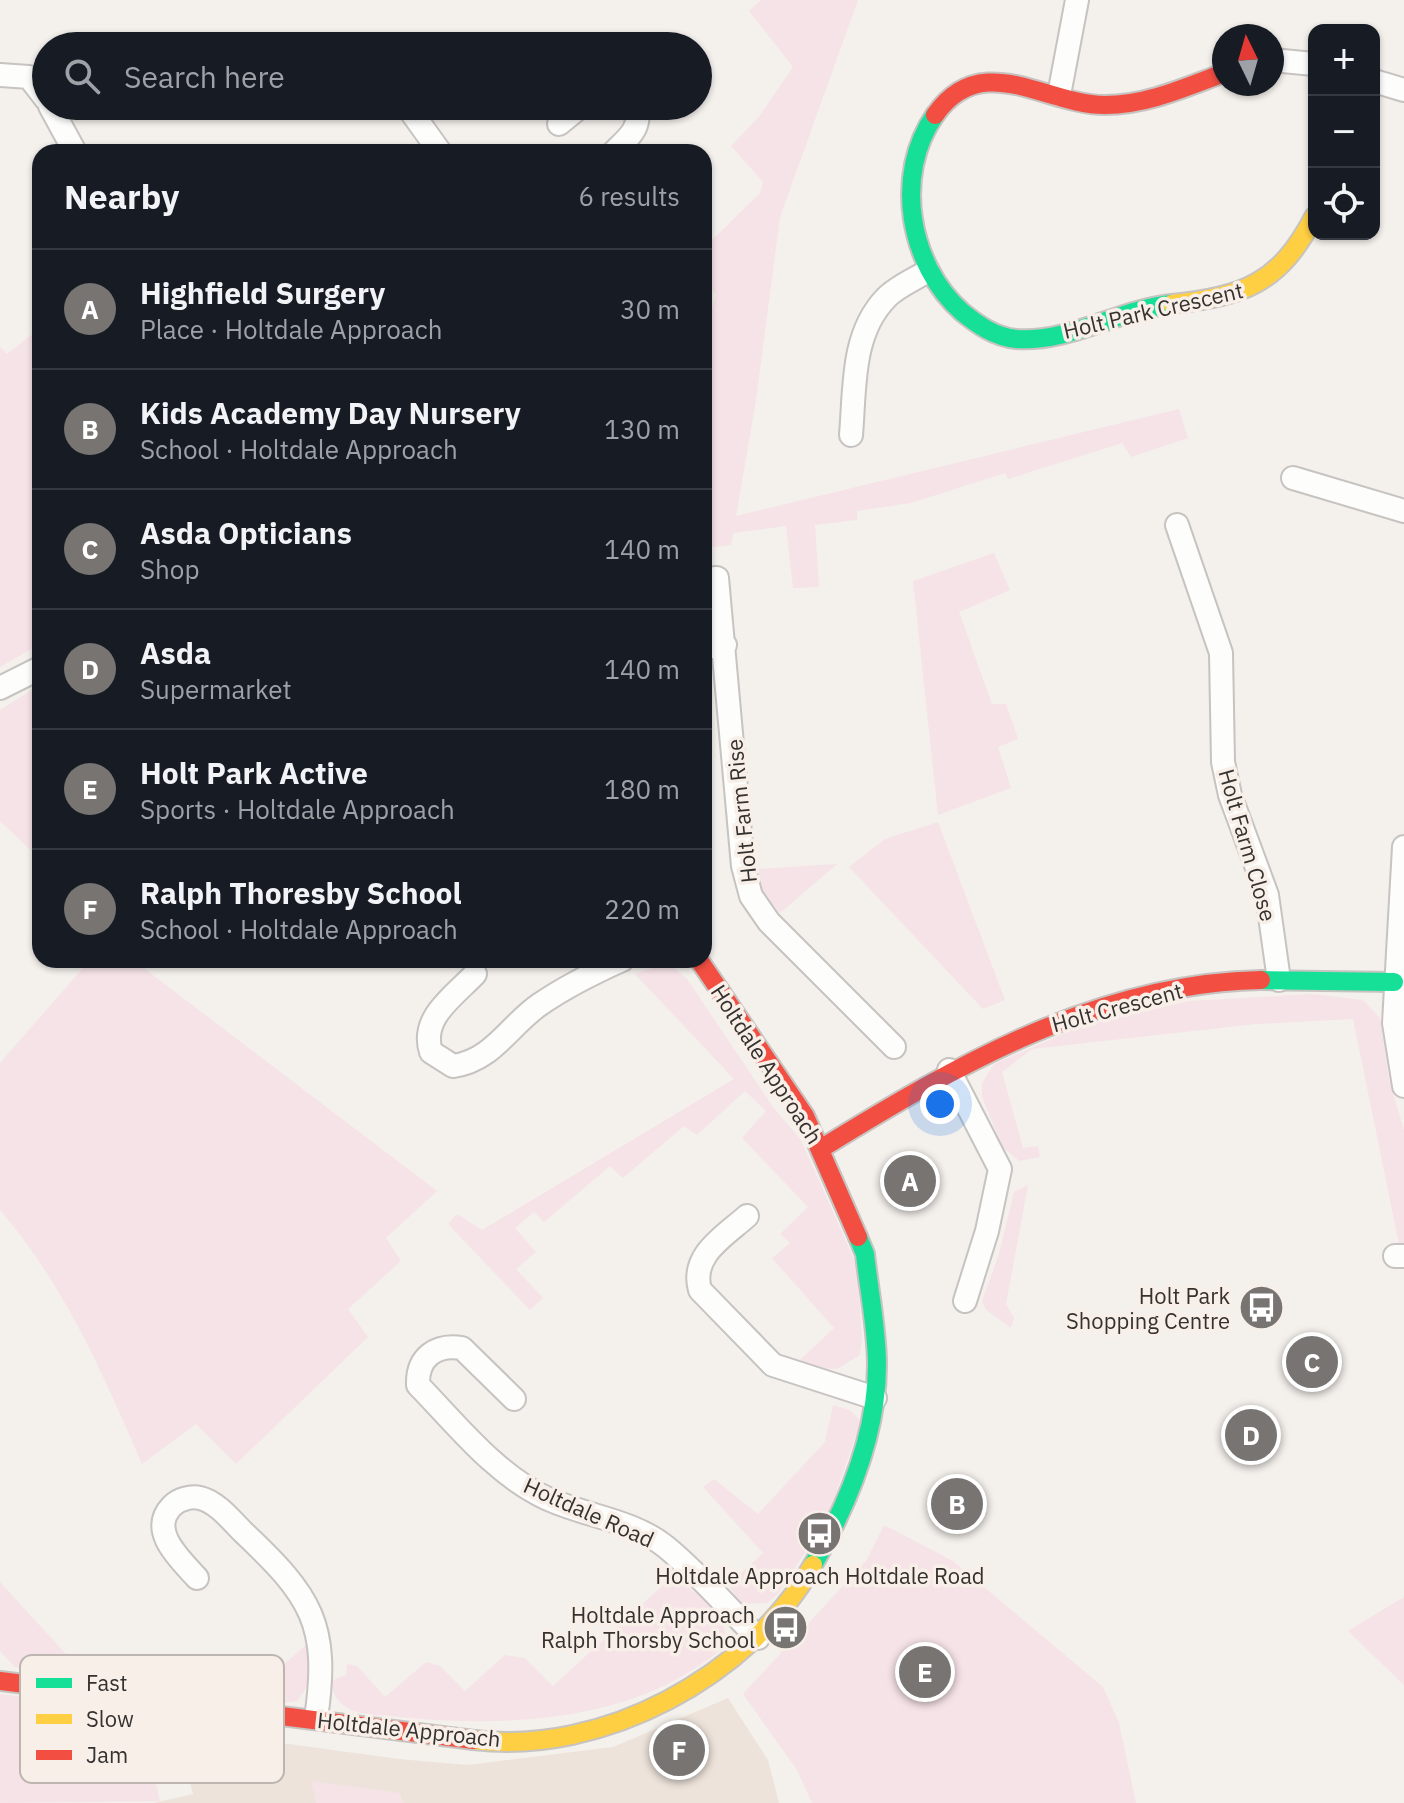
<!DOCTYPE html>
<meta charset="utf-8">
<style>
body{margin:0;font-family:"IBM Plex Sans",sans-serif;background:#20242c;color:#f1f3f6}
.controls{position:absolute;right:24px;top:24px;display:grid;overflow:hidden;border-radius:16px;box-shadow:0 2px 6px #0004}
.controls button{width:72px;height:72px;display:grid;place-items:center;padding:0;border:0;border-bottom:2px solid #363941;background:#171b24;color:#f1f3f6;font:40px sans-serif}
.compass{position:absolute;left:1212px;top:24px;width:72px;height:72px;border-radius:50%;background:#171b24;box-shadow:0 2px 6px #0004;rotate:355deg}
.you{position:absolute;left:940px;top:1104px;width:28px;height:28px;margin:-20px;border:6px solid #fff;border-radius:50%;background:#1a73e8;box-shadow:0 0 0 12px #1a73e833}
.badge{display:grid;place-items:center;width:52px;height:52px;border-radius:50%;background:#777471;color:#fff;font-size:26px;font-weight:700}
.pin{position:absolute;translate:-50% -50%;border:4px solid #fff;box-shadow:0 2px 8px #0006}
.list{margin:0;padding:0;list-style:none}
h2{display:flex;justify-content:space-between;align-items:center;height:104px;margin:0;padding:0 32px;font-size:34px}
h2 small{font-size:26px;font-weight:400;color:#9ea1a6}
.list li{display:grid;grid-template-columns:52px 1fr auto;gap:24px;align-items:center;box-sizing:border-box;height:120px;padding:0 32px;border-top:2px solid #363941}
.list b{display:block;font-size:30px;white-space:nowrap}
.list p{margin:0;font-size:26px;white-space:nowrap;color:#9ea1a6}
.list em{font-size:26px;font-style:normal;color:#9ea1a6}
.icon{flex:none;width:44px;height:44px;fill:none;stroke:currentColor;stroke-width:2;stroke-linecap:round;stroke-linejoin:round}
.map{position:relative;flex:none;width:1404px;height:1803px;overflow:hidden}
.search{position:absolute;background:#171b24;box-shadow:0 2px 6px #0004;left:32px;top:32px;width:680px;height:88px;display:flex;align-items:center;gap:20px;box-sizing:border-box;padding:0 28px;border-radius:44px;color:#9ea1a6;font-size:30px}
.panel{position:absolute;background:#171b24;box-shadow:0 2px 6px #0004;left:32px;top:144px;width:680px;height:824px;border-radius:24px}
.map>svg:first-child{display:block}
.built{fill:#ede3db}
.green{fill:#f6e3e8}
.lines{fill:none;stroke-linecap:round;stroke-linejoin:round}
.street-casing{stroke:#c6c3c1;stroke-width:26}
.fast-casing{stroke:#c6c3c1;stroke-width:22}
.slow-casing{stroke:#c6c3c1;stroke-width:22}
.jam-casing{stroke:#c6c3c1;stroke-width:22}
.street{stroke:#fdfdfc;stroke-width:22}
.fast{stroke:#16e098;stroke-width:18}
.slow{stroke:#ffcf43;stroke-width:18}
.jam{stroke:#f24e42;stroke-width:18}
.labels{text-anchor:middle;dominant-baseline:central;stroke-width:7;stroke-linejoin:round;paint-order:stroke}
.street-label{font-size:22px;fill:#34312f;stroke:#f8efe8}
.poi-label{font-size:22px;fill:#34312f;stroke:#f8efe8;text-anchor:end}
.key{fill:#f8efe8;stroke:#bdb6b0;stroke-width:2}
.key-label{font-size:22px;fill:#34312f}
</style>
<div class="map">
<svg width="1404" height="1803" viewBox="0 0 1404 1803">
<rect width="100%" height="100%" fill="#f4f0ec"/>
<path class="built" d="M728 1698 768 1760 779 1803H153L193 1794 184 1759 189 1739 208 1733 399 1759 468 1765 613 1747Z"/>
<path class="green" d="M761 0H858L780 217 756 400 736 516 1179 409 1188 438 1131 457 1122 443 1008 479 1005 473 911 503 857 511V520L815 525 819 587 793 588 786 526 733 533 731 545 704 548V336L716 295 704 276V248L760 193 763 182 731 146 758 118 793 67 749 11Z
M35 332 40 338V644L0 667V347L7 354Z
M994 553 1010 590 959 612 992 704H1006L1018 739 998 747 1011 788 938 815 913 581Z
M40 685V859L0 821V710Z
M938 822 1005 1000 983 1009 849 867 885 839Z
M837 864 780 913 760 889 756 869Z
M90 960H133L437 1191 386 1238 401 1261 348 1309 368 1337 236 1464 196 1424 142 1464C104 1376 64 1284 0 1210V1063Z
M655 967H673L687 979 773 1107 801 1140 857 1266 862 1339 860 1355 837 1369 819 1368 800 1360 834 1328 772 1258 790 1243 780 1234 808 1207 742 1138 766 1111 745 1091 697 1135 684 1126 623 1178 610 1166 544 1222 534 1212 515 1228 536 1252 516 1269 543 1298 530 1310 448 1224 457 1214 482 1230 734 1079 635 974Z
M1312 994 1363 1000 1380 1018 1389 1080 1404 1130V1244H1399L1353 1019 1256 1024 1032 1049 1002 1072 1023 1148 1038 1146 1040 1157 1019 1161 1002 1146 982 1097V1083L994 1064 1084 1025 1190 1001Z
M1028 1185 1006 1304 1014 1318 1011 1328 986 1310 982 1301 999 1254 1014 1192Z
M833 1405 850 1410 861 1421 827 1519 778 1594 767 1603 742 1604 728 1585 763 1553 703 1487 714 1479 758 1514 825 1442Z
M884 1525 953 1561 1103 1687 1119 1723 1136 1803H812L797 1770 743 1694 866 1561Z
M673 1576C689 1589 725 1610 725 1633 725 1650 712 1657 700 1665 616 1723 497 1727 399 1717 384 1715 364 1716 351 1710 339 1704 332 1694 331 1681L346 1675 347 1664 357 1666 385 1697 426 1662 440 1666 465 1691 505 1655 525 1658 553 1686Z
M0 1582 65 1653 263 1683 308 1643C314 1667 313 1682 297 1701L281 1703 15 1667 0 1651Z
M1404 1597V1685L1348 1631Z
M0 1694 122 1708C148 1731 152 1768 160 1801L0 1803Z
M311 1781 400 1793 403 1803H316Z"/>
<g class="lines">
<defs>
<path id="street" d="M1272 60 1314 64
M0 75 29 77 46 99
M1374 81 1404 90
M1059 95 1077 0
M50 106 75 152
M407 106 440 152
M559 124 581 106
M614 152C629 137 641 129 637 106
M851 435C855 389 851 334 886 298 896 287 915 279 928 271
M1293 478 1404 511
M1177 525 1221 653 1223 762 1230 795 1267 895 1279 980
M704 579 717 578 743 866 751 896 769 922 894 1047
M704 648 725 645
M0 688 40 668
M1404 847 1394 1023 1404 1086
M475 974C453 997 420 1018 431 1052L453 1066C492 1061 509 1026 539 1005 565 987 593 973 622 960
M949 1070 1000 1169 987 1231 965 1301
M747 1216C725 1236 690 1255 700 1290L773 1365 875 1398
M1395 1256H1404
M514 1399 462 1348C436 1344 417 1357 418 1385 457 1425 495 1474 546 1498 584 1516 633 1520 666 1547 699 1574 728 1608 758 1638
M197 1578C180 1559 148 1531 172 1506 179 1499 191 1496 200 1498 217 1502 231 1520 243 1532 311 1596 330 1624 316 1718"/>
<path id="fast" d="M935 115C893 175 909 265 962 312 978 325 995 337 1016 339 1069 343 1120 309 1172 304
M1261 980 1394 982
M813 1565C847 1506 877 1435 877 1365 877 1329 869 1291 865 1254L858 1237"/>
<path id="slow" d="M1172 304C1244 296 1279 284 1314 217
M474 1740C602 1756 750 1676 813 1565"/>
<path id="jam" d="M935 115C982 48 1045 105 1105 105 1147 105 1186 87 1224 73
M699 960 805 1116 858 1237
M822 1148C957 1065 1098 983 1261 980
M0 1681 474 1740"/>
</defs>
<use href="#street" class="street-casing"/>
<use href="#fast" class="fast-casing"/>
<use href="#slow" class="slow-casing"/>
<use href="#jam" class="jam-casing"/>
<use href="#street" class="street"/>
<use href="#fast" class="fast"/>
<use href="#slow" class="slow"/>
<use href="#jam" class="jam"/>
</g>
<defs>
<symbol id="bus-disc" viewBox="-11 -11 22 22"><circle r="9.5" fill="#777471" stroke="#f8efe8"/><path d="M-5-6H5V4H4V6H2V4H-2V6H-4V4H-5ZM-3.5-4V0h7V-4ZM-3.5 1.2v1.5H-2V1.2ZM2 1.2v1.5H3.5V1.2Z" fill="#fff"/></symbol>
</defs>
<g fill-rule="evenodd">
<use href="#bus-disc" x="1236" y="1282" width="51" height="51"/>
<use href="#bus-disc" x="794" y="1508" width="51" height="51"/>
<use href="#bus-disc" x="760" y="1602" width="51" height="51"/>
</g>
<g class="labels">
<g class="street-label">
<text transform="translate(1153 310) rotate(-13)">Holt Park Crescent</text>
<text transform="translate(741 811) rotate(-96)">Holt Farm Rise</text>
<text transform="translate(1248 845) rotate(74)">Holt Farm Close</text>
<text transform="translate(1117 1007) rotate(-15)">Holt Crescent</text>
<text transform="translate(767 1064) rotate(57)">Holtdale Approach</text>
<text transform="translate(589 1512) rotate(24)">Holtdale Road</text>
<text transform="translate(409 1729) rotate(6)">Holtdale Approach</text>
</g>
<g class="poi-label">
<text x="1230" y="1295">Holt Park<tspan x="1230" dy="25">Shopping Centre</tspan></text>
<text x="820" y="1575" text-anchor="middle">Holtdale Approach Holtdale Road</text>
<text x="755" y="1614">Holtdale Approach<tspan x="755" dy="25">Ralph Thorsby School</tspan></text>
</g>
</g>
<rect x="20" y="1655" width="264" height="128" rx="12" class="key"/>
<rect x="36" y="1678" width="36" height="10" fill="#16e098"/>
<rect x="36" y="1714" width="36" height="10" fill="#ffcf43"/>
<rect x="36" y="1750" width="36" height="10" fill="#f24e42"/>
<g class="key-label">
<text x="86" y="1691">Fast</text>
<text x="86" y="1727">Slow</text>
<text x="86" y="1763">Jam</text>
</g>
</svg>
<div class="controls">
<button>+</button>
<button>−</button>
<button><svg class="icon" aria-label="locate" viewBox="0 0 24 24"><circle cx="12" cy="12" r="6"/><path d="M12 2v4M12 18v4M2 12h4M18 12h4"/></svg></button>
</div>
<svg class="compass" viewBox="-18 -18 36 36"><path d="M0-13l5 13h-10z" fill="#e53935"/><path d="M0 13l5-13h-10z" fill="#9ea1a6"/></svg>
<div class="you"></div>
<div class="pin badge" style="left:910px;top:1181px">A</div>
<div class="pin badge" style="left:957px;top:1504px">B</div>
<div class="pin badge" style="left:1312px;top:1362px">C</div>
<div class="pin badge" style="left:1251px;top:1435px">D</div>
<div class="pin badge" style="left:925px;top:1672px">E</div>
<div class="pin badge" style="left:679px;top:1750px">F</div>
<div class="search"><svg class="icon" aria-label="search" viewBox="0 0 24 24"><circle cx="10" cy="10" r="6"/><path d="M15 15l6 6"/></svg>Search here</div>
<section class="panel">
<h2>Nearby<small>6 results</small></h2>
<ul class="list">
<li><span class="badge">A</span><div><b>Highfield Surgery</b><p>Place · Holtdale Approach</p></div><em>30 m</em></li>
<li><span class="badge">B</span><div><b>Kids Academy Day Nursery</b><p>School · Holtdale Approach</p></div><em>130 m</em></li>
<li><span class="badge">C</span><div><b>Asda Opticians</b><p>Shop</p></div><em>140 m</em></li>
<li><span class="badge">D</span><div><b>Asda</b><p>Supermarket</p></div><em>140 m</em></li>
<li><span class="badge">E</span><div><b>Holt Park Active</b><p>Sports · Holtdale Approach</p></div><em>180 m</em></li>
<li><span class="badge">F</span><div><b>Ralph Thoresby School</b><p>School · Holtdale Approach</p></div><em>220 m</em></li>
</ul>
</section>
</div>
